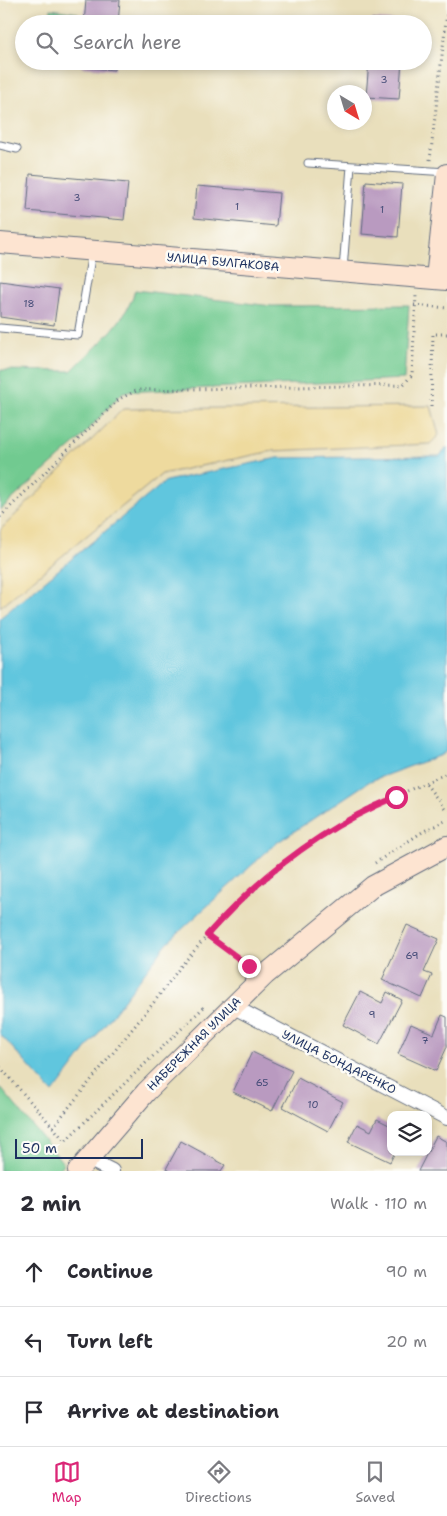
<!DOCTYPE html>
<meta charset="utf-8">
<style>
body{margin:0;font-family:"Shantell Sans",sans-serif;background:#f2f2f3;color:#2b2b33}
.controls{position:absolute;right:15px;bottom:15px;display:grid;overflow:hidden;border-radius:10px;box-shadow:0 2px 8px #0003}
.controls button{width:45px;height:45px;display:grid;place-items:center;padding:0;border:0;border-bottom:1px solid #e1e1e2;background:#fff;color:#2b2b33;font:25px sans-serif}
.compass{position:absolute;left:327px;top:85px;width:45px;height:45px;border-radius:50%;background:#fff;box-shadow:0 2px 8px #0003;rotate:142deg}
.scale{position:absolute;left:15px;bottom:12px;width:128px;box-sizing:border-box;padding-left:5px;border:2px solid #1b2f5e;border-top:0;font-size:14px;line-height:18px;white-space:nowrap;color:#1b2f5e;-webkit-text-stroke:4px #fdfcf7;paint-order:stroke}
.stop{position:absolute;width:15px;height:15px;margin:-11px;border:4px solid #db2777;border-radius:50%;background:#fff}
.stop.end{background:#db2777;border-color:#fff;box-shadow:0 1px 5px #0008}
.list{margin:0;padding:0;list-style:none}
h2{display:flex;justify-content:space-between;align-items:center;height:65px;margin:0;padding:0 20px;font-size:21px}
h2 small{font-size:16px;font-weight:400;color:#7c7c81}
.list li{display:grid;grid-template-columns:32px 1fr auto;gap:15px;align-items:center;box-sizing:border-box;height:70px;padding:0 20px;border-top:1px solid #e1e1e2}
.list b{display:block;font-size:19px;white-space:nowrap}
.list em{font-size:16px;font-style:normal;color:#7c7c81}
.icon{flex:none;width:28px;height:28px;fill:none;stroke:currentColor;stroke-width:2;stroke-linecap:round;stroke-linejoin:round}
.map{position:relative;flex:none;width:447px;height:1171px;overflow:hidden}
.search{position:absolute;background:#fff;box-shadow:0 2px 8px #0003;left:15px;right:15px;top:15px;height:55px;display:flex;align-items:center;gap:12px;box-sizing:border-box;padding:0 18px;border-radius:28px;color:#7c7c81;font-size:19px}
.sheet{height:275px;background:#fff}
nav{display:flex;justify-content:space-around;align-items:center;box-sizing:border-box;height:70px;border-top:1px solid #e1e1e2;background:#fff;font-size:14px;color:#7c7c81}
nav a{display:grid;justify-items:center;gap:2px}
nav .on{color:#db2777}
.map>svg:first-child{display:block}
.green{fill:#71ca90;stroke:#467c77}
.sand{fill:#eeda9e;stroke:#84847e}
.water{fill:#60c6de;stroke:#3e7a9e}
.building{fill:#b99ac0}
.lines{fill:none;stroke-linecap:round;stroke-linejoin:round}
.lane-casing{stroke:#636d7f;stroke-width:9}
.street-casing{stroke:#636d7f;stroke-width:16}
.secondary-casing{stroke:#636d7f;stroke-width:22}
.path{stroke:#636d7f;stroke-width:3;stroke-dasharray:1 4;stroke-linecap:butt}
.lane{stroke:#fff;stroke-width:7}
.street{stroke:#fff;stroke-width:14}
.secondary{stroke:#fde4d1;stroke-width:20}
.route{stroke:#db2777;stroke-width:6}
.labels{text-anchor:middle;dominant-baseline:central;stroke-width:5;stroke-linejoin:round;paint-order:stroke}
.number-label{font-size:10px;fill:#424a76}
.street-label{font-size:12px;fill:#1b2f5e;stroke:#fdfcf7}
</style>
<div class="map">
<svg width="447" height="1171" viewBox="0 0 447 1171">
<rect width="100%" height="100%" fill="#fdfcf7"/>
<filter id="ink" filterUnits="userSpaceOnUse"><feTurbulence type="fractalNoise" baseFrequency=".02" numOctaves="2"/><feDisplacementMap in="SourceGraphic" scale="10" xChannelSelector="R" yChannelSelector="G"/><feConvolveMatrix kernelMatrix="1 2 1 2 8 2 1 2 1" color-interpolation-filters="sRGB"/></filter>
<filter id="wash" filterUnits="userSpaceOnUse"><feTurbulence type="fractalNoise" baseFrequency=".0096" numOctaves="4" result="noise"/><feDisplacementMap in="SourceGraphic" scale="20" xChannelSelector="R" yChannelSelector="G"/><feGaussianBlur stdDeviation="1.12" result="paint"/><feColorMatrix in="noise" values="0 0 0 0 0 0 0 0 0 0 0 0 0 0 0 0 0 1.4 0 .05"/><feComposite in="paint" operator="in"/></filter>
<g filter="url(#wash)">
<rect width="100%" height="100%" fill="#e9dfbc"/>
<path class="green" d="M51 9 78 13 77 24H50Z
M135 290 272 306 409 305 404 379 123 392 77 442 0 510V370L71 371C94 348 126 323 135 290Z
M0 1087 64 1164 58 1171H0Z"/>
<path class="sand" d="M431 406 439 435 430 444 273 451 162 474 0 607V530L123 409Z"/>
<path class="water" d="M447 447V751L441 755 370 781 275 844 167 943 53 1093 0 1034V618L166 481 278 458 440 456Z"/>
<g id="blocks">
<path class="building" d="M86 0H120L118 24H84Z
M372 19 405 21V24H372Z
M81 61H115L114 70 81 67Z
M369 61H402L399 99 366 97Z
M30 174 128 183 124 220 27 211Z
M366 181 402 184 398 237 362 234Z
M197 186 279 193 276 226 194 218Z
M0 281 59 289 54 325 0 317Z
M407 925 439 939 424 972 432 975 422 998 382 980Z
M360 992 382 1003 387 992 402 1000 379 1044 343 1025Z
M442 1015 447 1017V1047L436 1071 398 1054 411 1024 434 1034Z
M252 1052 292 1071 272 1111 233 1092Z
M298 1078 343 1102 328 1131 283 1107Z
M377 1119 391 1126V1152H395L390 1162 348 1142 357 1124 371 1131Z
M436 1136 447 1142V1171H418Z
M181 1141 225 1165 221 1171H170L166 1169Z"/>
</g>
</g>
<g filter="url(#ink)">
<use href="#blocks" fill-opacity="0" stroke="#636d7f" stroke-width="1"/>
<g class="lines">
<defs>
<path id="lane" d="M0 145 17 149
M308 163 447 172
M343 270 351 166
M0 328 78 335 92 252"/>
<path id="street" d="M232 1006 447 1118
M88 1159 112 1171"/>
<path id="secondary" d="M0 243 447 280
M436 279 447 174
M78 1171 146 1092 265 975 373 886 447 846"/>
</defs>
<use href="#lane" class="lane-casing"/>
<use href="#street" class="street-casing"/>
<use href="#secondary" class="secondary-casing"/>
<path class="path" d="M430 160 447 12
M414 305 447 308
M431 406 433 334H447
M0 517 119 399 138 390 403 385 412 375 416 295
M426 784 447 812
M375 863 424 831 447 820
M207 935 249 965
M0 1067 65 1141 204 1007
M53 1127 155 1001 181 966 226 914 300 850 338 826 365 810 447 773"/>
<use href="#lane" class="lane"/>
<use href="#street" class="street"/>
<use href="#secondary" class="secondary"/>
</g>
</g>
<g class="lines" filter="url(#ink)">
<path class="route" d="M249 966 207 935C259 877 323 827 396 797"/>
</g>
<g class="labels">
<g class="number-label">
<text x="384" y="79">3</text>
<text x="77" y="197">3</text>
<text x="237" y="206">1</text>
<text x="382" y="209">1</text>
<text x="29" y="303">18</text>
<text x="412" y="955">69</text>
<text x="372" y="1014">9</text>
<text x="425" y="1040">7</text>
<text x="262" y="1082">65</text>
<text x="313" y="1104">10</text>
</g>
<g class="street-label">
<text transform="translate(223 262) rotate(5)">УЛИЦА БУЛГАКОВА</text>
<text transform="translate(194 1044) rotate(-45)">НАБЕРЕЖНАЯ УЛИЦА</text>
<text transform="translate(339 1062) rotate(27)">УЛИЦА БОНДАРЕНКО</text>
</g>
</g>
</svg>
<div class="controls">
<button><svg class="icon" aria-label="layers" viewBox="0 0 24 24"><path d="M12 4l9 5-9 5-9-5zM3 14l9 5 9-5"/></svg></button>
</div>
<svg class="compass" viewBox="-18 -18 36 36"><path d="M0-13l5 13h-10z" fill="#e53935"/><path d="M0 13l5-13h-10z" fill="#7c7c81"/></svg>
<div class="scale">50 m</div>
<div class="stop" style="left:396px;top:797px"></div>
<div class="stop end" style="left:249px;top:966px"></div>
<div class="search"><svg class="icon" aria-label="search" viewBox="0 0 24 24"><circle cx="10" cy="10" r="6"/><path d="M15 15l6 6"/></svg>Search here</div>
</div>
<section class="sheet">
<h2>2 min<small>Walk · 110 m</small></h2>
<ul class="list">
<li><svg class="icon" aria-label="ahead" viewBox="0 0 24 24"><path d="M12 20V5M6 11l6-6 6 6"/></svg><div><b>Continue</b></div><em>90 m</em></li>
<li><svg class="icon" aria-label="left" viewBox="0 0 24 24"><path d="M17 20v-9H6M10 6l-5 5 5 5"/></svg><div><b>Turn left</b></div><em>20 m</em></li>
<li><svg class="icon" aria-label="arrive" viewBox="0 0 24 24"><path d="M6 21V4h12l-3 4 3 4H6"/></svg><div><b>Arrive at destination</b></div></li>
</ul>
</section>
<nav>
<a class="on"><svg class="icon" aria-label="map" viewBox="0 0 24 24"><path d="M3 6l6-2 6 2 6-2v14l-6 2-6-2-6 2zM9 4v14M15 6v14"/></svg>Map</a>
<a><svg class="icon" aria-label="directions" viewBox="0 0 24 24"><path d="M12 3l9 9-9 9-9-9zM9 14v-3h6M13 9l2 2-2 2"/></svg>Directions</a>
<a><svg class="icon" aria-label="saved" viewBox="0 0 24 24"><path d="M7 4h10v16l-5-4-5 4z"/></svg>Saved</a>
</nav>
